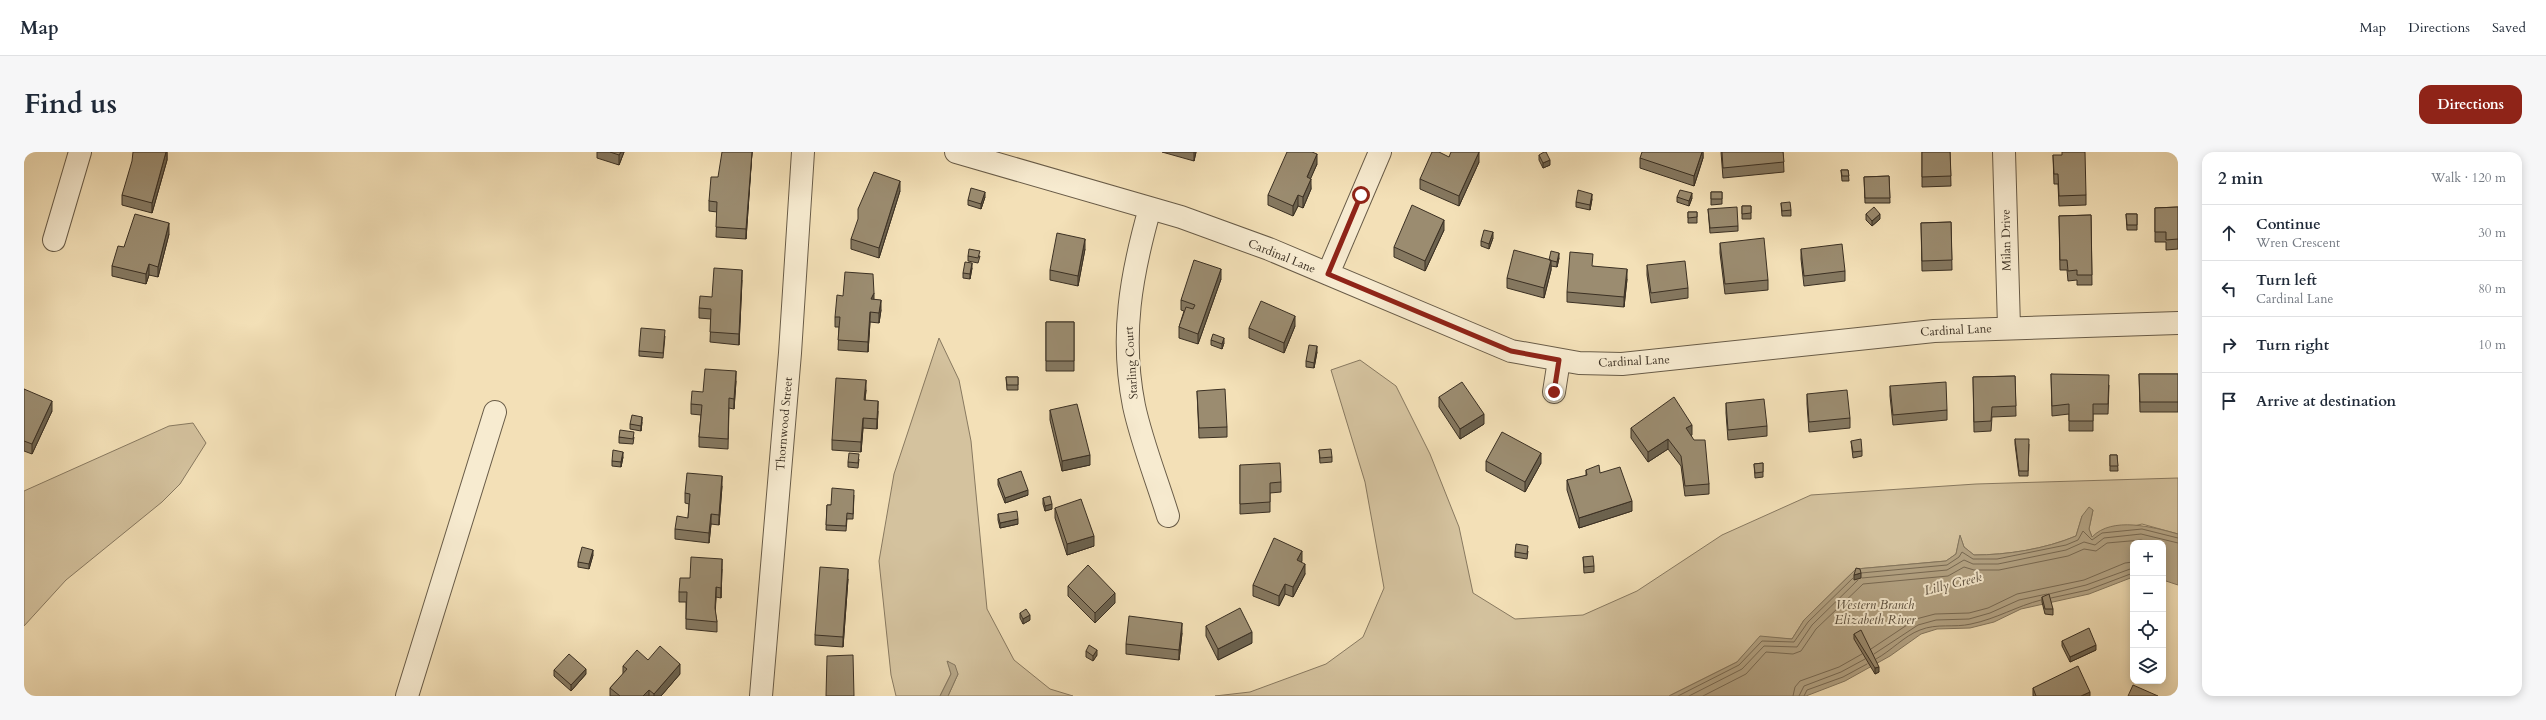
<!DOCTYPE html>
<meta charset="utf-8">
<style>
body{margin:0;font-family:Cardo,serif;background:#f6f6f7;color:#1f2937}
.controls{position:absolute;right:12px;bottom:12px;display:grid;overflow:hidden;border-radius:8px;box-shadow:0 2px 10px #0003}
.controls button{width:36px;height:36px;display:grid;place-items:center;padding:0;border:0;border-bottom:1px solid #e0e1e3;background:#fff;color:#1f2937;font:20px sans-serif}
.stop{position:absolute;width:12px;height:12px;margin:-9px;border:3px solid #8f2418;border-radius:50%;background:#fff}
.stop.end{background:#8f2418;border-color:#fff;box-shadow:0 1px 4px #0008}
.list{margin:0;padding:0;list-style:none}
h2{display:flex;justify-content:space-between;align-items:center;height:52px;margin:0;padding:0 16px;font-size:17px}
h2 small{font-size:13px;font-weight:400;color:#747a83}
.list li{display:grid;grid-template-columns:26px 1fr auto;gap:12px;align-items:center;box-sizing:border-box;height:56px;padding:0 16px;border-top:1px solid #e0e1e3}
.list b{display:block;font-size:15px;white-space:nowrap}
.list p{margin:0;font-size:13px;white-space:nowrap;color:#747a83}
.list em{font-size:13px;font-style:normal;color:#747a83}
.icon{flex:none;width:22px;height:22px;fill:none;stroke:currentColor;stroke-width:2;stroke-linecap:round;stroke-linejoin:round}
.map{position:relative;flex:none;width:2154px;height:544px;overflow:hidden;border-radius:12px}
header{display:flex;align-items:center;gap:24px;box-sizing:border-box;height:56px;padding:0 20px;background:#fff;border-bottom:1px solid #e0e1e3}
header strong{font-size:19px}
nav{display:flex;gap:22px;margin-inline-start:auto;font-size:14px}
.intro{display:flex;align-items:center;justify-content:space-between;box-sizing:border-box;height:96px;padding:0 24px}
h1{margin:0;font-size:28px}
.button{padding:10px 18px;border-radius:12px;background:#8f2418;color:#fff;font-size:14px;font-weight:700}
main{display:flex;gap:24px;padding:0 24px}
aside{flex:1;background:#fff;border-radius:12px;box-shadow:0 2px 10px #0003}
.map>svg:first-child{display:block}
.green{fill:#d4c29e;stroke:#887960}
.water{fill:#b4a485;stroke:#84765e}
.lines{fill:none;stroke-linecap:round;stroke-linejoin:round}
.shore{stroke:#786a54;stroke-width:1}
.minor-casing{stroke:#695c48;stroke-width:24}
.minor{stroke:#f7ebd0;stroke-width:22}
.wall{fill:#857860;stroke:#3b3023}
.shaded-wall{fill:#6c624e;stroke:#3b3023}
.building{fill:#9b8c70;stroke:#3b3023}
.route{stroke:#8f2418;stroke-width:5}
.labels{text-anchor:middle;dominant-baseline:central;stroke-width:4;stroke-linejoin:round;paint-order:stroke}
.street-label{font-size:12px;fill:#3b3023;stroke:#f7ebd0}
.water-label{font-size:13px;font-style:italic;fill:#594d3c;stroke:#f7ebd0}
</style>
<header>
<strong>Map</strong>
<nav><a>Map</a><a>Directions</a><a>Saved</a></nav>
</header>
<div class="intro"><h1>Find us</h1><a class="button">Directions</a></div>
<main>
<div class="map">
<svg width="2154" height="544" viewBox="0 0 2154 544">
<rect width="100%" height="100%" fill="#f3e0b7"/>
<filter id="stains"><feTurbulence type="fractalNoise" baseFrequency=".005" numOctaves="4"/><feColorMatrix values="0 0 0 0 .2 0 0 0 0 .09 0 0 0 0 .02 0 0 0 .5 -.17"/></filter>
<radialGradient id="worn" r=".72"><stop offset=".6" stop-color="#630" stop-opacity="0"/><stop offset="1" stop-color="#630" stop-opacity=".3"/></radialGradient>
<path class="green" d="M915 186 935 228 947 289 963 457 990 508 1026 537 1049 544H924L934 522 924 509 927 522 916 544H872L867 523 855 409 870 322Z
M1336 208 1372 234 1406 302 1435 375 1449 441 1491 467 1559 463 1613 439 1698 383 1787 343 1952 332 2154 326V382L2118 372 2068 385 2065 377 2069 358 2058 364 2052 384C2021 397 1983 403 1950 403L1940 395 1936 384 1932 402 1922 409 1832 417 1780 468 1768 487 1736 485 1713 510 1645 544H1191L1226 540 1302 512 1339 485 1360 436 1341 330 1307 218Z
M169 271 182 291 156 332 138 350 42 428 0 474V339L145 274Z"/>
<path class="water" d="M2065 355 2069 358 2065 377 2068 385C2088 364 2129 375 2154 382V433L2139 428V391H2109V425L2065 442 1997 457 1970 470 1946 476 1913 477 1897 482 1866 504 1821 529 1782 544H1645L1713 510 1736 484 1768 487 1780 468 1832 417 1922 409 1932 402 1936 383 1940 395 1950 403C1983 403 2021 397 2052 384L2058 364Z
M923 509 931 513 934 522 924 544H916L927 522Z"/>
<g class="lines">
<path class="shore" d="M1837 421 1923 413 1935 405 1938 400 1949 407H1973L2042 393 2054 388 2059 379 2068 388 2078 381 2118 377 2154 386
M1838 426 1923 418 1940 408 1949 412H1974L2042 398 2060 390 2071 393 2080 386 2117 382 2154 391
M2025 442 2062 433 2109 416
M2027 446 2064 438 2109 421
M1847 497 1892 467 1911 462 1945 461 1964 456 1993 442 2060 428 2101 411 2109 410
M1850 502 1894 473 1912 468 1945 467 1966 461 1995 448 2023 442
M1852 507C1867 499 1880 484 1896 478 1913 471 1930 476 1947 472 1972 467 1993 454 2017 448
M1654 544 1715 513 1738 489 1770 490 1784 470 1829 426
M1665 544 1718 517 1740 494 1773 495 1788 473 1834 428
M1679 544 1722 522 1742 500 1769 502 1777 499 1792 477 1839 432 1924 424 1940 415 1950 418H1975L2044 404 2060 397 2072 399 2083 391 2117 388 2129 391
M1769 544 1771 535 1776 529 1815 515 1838 502
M1775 544 1780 534 1817 520 1841 507
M1780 544 1783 538 1819 525 1843 512"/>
<defs>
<path id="minor" d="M932 0 1157 65 1245 97 1487 199 1555 211 1598 212 1910 179 2154 171
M1980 0 1985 175
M1126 56C1107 123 1096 184 1110 254 1118 291 1133 328 1144 364
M30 88 56 0
M1304 122 1356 0
M1530 240 1535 208
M383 544 471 260
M737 544 766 201 779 0"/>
</defs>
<use href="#minor" class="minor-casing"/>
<use href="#minor" class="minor"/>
</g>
<path class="wall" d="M143 0V8L128 61 98 53V43Z
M573 0H600L595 13 573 6Z
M728 0 722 87 692 85 693 60 685 59V49L694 25Z
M1138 0H1172L1170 9Z
M1679 0V6L1670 34 1616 16V6Z
M1697 0H1759L1760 20 1699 26Z
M1898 0H1926L1927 34 1898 35Z
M1515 3 1526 13 1519 16 1515 8Z
M2029 3 2062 43V53L2035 54 2034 32H2030Z
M1425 5 1455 10 1435 54 1396 37V27Z
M1293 12 1286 27 1287 37 1279 56 1274 54 1269 64 1244 53V43Z
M1817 18H1824L1825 29H1818Z
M1865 24 1866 51H1841L1840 25Z
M876 39 855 106 827 97V87Z
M1687 40H1698V52L1687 53Z
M961 45 957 57 944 53V48Z
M1653 45 1668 46 1665 54 1653 50Z
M1568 47 1566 58 1552 55V50Z
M1757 51 1767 58V64H1758Z
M1718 54H1727V67H1718Z
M2154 55V97L2142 98V90H2131V56Z
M1684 57 1714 74V79L1686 81Z
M1664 60H1673V71H1664Z
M1842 62 1856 67 1848 74 1842 68Z
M2102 62H2113V78H2103Z
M2067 63 2068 133H2053V128L2044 129 2043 118H2036L2035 64Z
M1927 70 1928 118 1898 119 1897 71Z
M1420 78 1401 119 1370 105V95Z
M145 82 134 125 125 123 122 132 88 124V114L100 95Z
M1469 86 1465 97 1457 94V89Z
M1696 91 1744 128V138L1701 142 1696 101Z
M1061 97 1054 134 1026 128V118Z
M1777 97 1821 119V129L1780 134 1777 107Z
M944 104H956L954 111 944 109Z
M1535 106 1533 115 1527 114V118L1520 146 1483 136V126L1525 108Z
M1623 113 1664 136V146L1627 151 1623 123Z
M1569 114 1603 127 1600 155 1543 150V140Z
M948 116 946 127 939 126V121Z
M1197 127 1174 192 1155 186V175L1160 159 1157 158V148Z
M718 128 715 193 686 190 687 167 675 166V156L688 145Z
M850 148 857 158 855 171 846 170 844 200 814 198 815 175H811V165Z
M1022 170H1050V219H1022Z
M1271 174 1260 201 1225 186V176Z
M641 184 639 206 615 204V199Z
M1187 188 1200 191 1198 197 1187 193Z
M1293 200 1290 216 1282 215V209Z
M2027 222 2085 233 2084 262H2069V279H2045V262L2028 264Z
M2115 222H2154V260H2116Z
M1991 224 1992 264 1968 265 1967 279 1950 280 1949 225Z
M982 225H994V238H983Z
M712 229 710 257 705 256 704 297 675 295V285L677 263 667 262V252L679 240Z
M1866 234 1923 258V268L1869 273 1866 244Z
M0 237 28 259 8 302 0 299Z
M842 238 841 248 854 259 853 277 839 276 837 300 808 298V288Z
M1173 239 1203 275V285L1175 286Z
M1783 242 1826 266V276L1785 280 1783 252Z
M1415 245 1460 272 1436 287 1415 255Z
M1702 251 1743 274V284L1704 288 1702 261Z
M1026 258 1066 313 1038 319 1026 268Z
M618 270 617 279 606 277V272Z
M1607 276 1668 283H1667L1685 332V342L1661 344 1657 314 1644 297 1624 310 1607 286Z
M595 285H610L609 292 595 291Z
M1991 287 2005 292 2004 324H1995L1991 292Z
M1827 289 1838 299V304L1829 306Z
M1295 298 1308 305V310L1296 311Z
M2086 303H2093L2094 319H2086Z
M599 305 597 315 588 314V309Z
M835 307 834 316 824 315V310Z
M1462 309 1517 311 1501 340 1462 319Z
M1739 311V325L1731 326 1730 312Z
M1216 313 1257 330V340L1246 341V360L1216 362Z
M1562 318 1576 321 1608 359 1555 376 1543 338V328L1562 324Z
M974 327 1004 343 981 351 974 333Z
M698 334 695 373 687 372 685 391 651 387V377L664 366 665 352 661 351V341Z
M830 343 829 367H823L822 379 802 378 803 353H807Z
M1019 346 1028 357 1021 359 1019 352Z
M1031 356 1070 394 1043 403 1031 366Z
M974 362 994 372 976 376 974 368Z
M1504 399 1503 407 1491 405V400Z
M569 403 565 417 554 415V410Z
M1559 405 1570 414V420L1560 421Z
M1278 409 1277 410 1281 422 1269 445 1261 442 1255 454 1229 444V433Z
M698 417 697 446 692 445 691 459 693 470V480L662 477V450H655V440L666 426Z
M824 427 819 495 791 493V483Z
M1044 434 1091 451 1071 471 1044 444Z
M2018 445 2029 457V463L2021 462 2018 450Z
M996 461 1006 468 999 472 996 466Z
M1182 474 1228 491 1194 508 1182 484Z
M1158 481 1155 508 1102 502V492Z
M1830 482 1855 520 1851 522 1830 487Z
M2038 489 2072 498 2046 510 2038 494Z
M1062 499 1073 503 1069 509 1062 505Z
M624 508 656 522 637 544H586V536L599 522V514Z
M530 518 562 522 547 539 530 524Z
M2009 536 2066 544H2009Z"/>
<path class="shaded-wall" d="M142 0H143V8L128 61V51Z
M597 0H600L595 13V3Z
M728 0 722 87V77Z
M1170 0H1172L1170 9Z
M1455 0V10L1435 54V44Z
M1678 0H1679V6L1670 34V24Z
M1293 2V12L1283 35V25Z
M1526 8V13L1519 16V11Z
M1287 27V37L1279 56V45Z
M876 29V39L855 106V96Z
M961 40V45L957 57V52Z
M1668 41V46L1665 54V49Z
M1568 42V47L1566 58V53Z
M1274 43V54L1269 64V54Z
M1856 62V67L1848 74V69Z
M1420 68V78L1401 119V109Z
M145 71V82L134 125V115Z
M1469 80V86L1465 97V92Z
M1061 87V97L1054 134V124Z
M1535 101V106L1533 115V110Z
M1527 108V118L1520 146V136Z
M948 111V116L946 127V122Z
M125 112V123L122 132V122Z
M1197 117V127L1174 192V182Z
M1603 117V127L1600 155V145Z
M718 118V128L715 193V182Z
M850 141V151L847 147Z
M857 148V158L855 171V161Z
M846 160V170L844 200V190Z
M1271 164V174L1260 201V191Z
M1200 186V191L1198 197V192Z
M1293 194V200L1290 216V211Z
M712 219V229L710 257V247Z
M842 228V238L840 258V248Z
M28 249V259L8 302V292Z
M854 249V259L853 277V267Z
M1460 262V272L1436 287V277Z
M618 265V270L617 279V274Z
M839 266V276L837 300V290Z
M1668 273V283L1662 286V276Z
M1644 287V297L1624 310V300Z
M599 300V305L597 315V310Z
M1517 301V311L1501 340V330Z
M1066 303V313L1038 319V309Z
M698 324V334L695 373V363Z
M1004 338V343L981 351V346Z
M1608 349V359L1555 376V366Z
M1028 352V357L1021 359V354Z
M687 362V372L685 391V381Z
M994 367V372L976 376V371Z
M1070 384V394L1043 403V392Z
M569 398V403L565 417V412Z
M1278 399V409L1273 418V408Z
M698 407V417L697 446V436Z
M1281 412V422L1269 445V435Z
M824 417V427L819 495V485Z
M1837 421V426L1830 428V423Z
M1261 432V442L1255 454V444Z
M692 435V445L691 466V456Z
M1091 441V451L1071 471V461Z
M1006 463V468L999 472V467Z
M1158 471V481L1155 508V498Z
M1228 480V491L1194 508V497Z
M2072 493V498L2046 510V505Z
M1073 498V503L1069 509V504Z
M656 512V522L637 544H630V542Z
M1855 515V520L1851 522V516Z
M562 517V522L547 539V533Z
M625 538V544H619Z
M2066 540V544H2057Z"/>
<path class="building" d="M109 0H142L128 51 98 43 108 9Z
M586 0H597L595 3Z
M698 0H728L722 77 692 75 693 50 685 49 687 25H694Z
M1263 0H1288L1293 2 1283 25 1287 27 1279 45 1274 43 1269 54 1244 43Z
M1408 0H1415L1425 5 1427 0H1455L1435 44 1396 27Z
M1520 0H1522L1526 8 1519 11 1515 3Z
M1618 0H1678L1670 24 1616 6Z
M1698 0H1759L1760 10 1699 16Z
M1898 0H1926L1927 24 1898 25Z
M2038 0H2061L2062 43 2035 44 2034 22H2030L2029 3H2038Z
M1817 18H1824L1825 24H1818Z
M850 20 876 29 855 96 827 87 834 67V57Z
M1865 24 1866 46H1841L1840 25Z
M947 36 961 40 957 52 944 48Z
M1554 38 1568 42 1566 53 1552 50Z
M1656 38 1668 41 1665 49 1653 45Z
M1687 40H1698V47H1687Z
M1766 50 1767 58 1758 59 1757 51Z
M1388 53 1420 68 1401 109 1370 95Z
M1718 54H1727V61L1718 62Z
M1713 55 1714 74 1686 76 1684 57Z
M1850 55 1856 62 1848 69 1842 62Z
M2154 55V87L2142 88V80H2131V56Z
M1664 60H1673V65L1664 66Z
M111 62 145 71 134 115 125 112 122 122 88 114 94 94 100 95Z
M2102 62H2113V73H2103Z
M2067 63 2068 123H2053V118L2044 119 2043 108H2036L2035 64Z
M1927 70 1928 108 1898 109 1897 71Z
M1460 78 1469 80 1465 92 1457 89Z
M1033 81 1061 87 1054 124 1026 118Z
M1740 86 1744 128 1701 132 1696 91Z
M1818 92 1821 119 1780 124 1777 97Z
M945 97 956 99 954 106 944 104Z
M1490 98 1527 108 1520 136 1483 126Z
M1527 99 1535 101 1533 110 1525 108Z
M1546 100 1569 102 1568 114 1603 117 1600 145 1543 140Z
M1170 108 1197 117 1174 182 1155 175 1162 155 1169 157 1171 153 1157 148Z
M1661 109 1664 136 1627 141 1623 113Z
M941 110 948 111 946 122 939 121Z
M690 116 718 118 715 182 686 180 687 157 675 156 676 144 688 145Z
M821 120 849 122 850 141 847 147 857 148 855 161 846 160 844 190 814 188 816 165H811L813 143 819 144Z
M1237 149 1271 164 1260 191 1225 176Z
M1022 170H1050V209H1022Z
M617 176 641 178 639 201 615 199Z
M1189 182 1200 186 1198 192 1187 188Z
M1285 193 1293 194 1290 211 1282 209Z
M681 217 712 219 710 247 705 246 704 287 675 285 678 253 667 252 668 239 679 240Z
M2027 222 2085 223 2084 252H2069V269H2045V252L2028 254Z
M2115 222H2154V250H2116Z
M1991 224 1992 254 1968 255 1967 269 1950 270 1949 225Z
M982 225H994V233H983Z
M812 226 842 228 840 248 854 249 853 267 839 266 837 290 808 288Z
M1438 230 1460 262 1436 277 1415 245Z
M1922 230 1923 258 1869 263 1866 234Z
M0 237 28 249 8 292 0 289Z
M1201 237 1203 275 1175 276 1173 239Z
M1823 238 1826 266 1785 270 1783 242Z
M1650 245 1668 273 1662 276 1670 288H1681L1685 332 1661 334 1657 304 1644 287 1624 300 1607 276Z
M1740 247 1743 274 1704 278 1702 251Z
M1053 252 1066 303 1038 309 1026 258Z
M608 263 618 265 617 274 606 272Z
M596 278 610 280 609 287 595 285Z
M1478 280 1517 301 1501 330 1462 309Z
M1837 287 1838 299 1829 300 1827 289Z
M1991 287H2005L2004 319H1995Z
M1307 297 1308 305 1296 306 1295 298Z
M589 298 599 300 597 310 588 309Z
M825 301 835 302 834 311 824 310Z
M2086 303H2093L2094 314H2086Z
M1256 311 1257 330 1246 331V350L1216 352V313Z
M1739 311V320L1731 321 1730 312Z
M1575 313 1576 321 1596 315 1608 349 1555 366 1543 328 1563 323 1562 318Z
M997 319 1004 338 981 346 974 327Z
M663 321 698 324 695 363 687 362 685 381 651 377 653 364 664 366 666 342 661 341Z
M808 336 830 338 829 362 823 361 822 374 802 373 803 353H807Z
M1026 344 1028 352 1021 354 1019 346Z
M1057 347 1070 384 1043 392 1031 356Z
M993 359 994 367 976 371 974 362Z
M1250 386 1278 399 1273 408 1281 412 1269 435 1261 432 1255 444 1229 433Z
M1492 392 1504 394 1503 402 1491 400Z
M558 395 569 398 565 412 554 410Z
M1569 404 1570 414 1560 415 1559 405Z
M667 405 698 407 697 436 692 435 691 456 693 470 662 467 663 440H655L656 426H666Z
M1064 413 1091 441 1071 461 1044 434Z
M796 415 824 417 819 485 791 483Z
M1832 416 1836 417 1837 421 1830 423Z
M2025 442 2029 457H2021L2018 445Z
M1216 456 1228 480 1194 497 1182 474Z
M1002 457 1006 463 999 467 996 461Z
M1105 464 1158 471 1155 498 1102 492Z
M2065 476 2072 493 2046 505 2038 489Z
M1837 478 1855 515 1851 516 1830 482Z
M1065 493 1073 498 1069 504 1062 499Z
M636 494 656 512 630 542 625 538 619 544H596L586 536 603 517 599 514 613 498 624 508Z
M545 502 562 517 547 533 530 518Z
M829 503 830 544H802L803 504Z
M2054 514 2066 540 2057 544H2012L2009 536Z
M2109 533 2134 544H2104Z"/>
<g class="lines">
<path class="route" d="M1337 43 1304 122 1487 199 1535 208 1530 240"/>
</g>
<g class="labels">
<g class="street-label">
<text transform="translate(1982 88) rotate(-91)">Milan Drive</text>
<text transform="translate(1258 104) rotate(22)">Cardinal Lane</text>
<text transform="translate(1932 178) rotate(-3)">Cardinal Lane</text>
<text transform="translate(1610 209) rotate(-3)">Cardinal Lane</text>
<text transform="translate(1107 211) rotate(-94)">Starling Court</text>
<text transform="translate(760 272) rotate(-85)">Thornwood Street</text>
</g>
<g class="water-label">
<text transform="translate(1929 432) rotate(-14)">Lilly Creek</text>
<text x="1851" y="453">Western Branch<tspan x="1851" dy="15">Elizabeth River</tspan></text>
</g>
</g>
<rect width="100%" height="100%" filter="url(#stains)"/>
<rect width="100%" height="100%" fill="url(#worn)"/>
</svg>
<div class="controls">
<button>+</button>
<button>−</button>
<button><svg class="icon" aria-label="locate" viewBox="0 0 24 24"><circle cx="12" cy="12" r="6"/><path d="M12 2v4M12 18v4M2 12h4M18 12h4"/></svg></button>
<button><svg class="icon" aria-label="layers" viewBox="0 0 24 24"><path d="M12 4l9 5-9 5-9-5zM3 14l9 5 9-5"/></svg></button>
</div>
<div class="stop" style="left:1337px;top:43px"></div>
<div class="stop end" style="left:1530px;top:240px"></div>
</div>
<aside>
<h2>2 min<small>Walk · 120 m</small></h2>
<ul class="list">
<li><svg class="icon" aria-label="ahead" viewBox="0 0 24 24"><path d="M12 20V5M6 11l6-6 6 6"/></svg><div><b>Continue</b><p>Wren Crescent</p></div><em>30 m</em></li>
<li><svg class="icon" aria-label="left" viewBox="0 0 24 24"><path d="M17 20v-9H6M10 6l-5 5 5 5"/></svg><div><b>Turn left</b><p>Cardinal Lane</p></div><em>80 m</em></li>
<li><svg class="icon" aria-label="right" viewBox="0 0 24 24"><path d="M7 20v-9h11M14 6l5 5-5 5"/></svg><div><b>Turn right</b></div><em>10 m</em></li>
<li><svg class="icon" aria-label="arrive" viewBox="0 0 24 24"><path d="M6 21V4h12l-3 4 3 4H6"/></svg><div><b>Arrive at destination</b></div></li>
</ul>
</aside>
</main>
